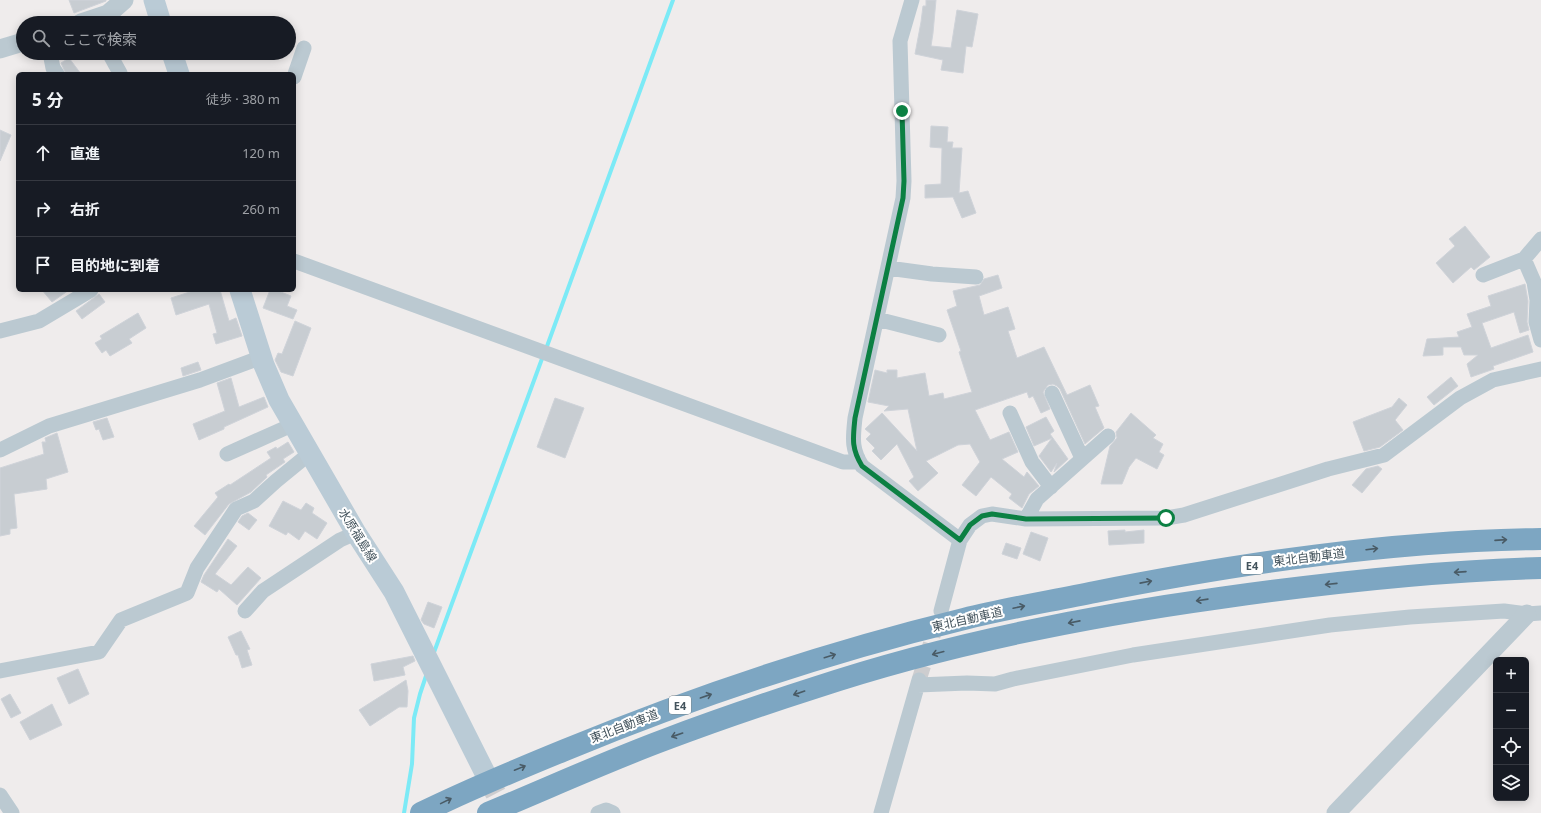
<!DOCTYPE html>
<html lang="ja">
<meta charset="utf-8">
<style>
body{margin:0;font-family:"Noto Sans","Noto Sans JP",sans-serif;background:#20242c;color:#f1f3f6}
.controls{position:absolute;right:12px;bottom:12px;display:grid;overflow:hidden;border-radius:6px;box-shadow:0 2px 10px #0003}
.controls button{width:36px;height:36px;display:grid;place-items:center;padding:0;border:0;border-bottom:1px solid #363941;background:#171b24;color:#f1f3f6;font:20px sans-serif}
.stop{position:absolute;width:12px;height:12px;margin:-9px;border:3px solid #0b8043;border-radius:50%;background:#fff}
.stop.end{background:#0b8043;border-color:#fff;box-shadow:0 1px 4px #0008}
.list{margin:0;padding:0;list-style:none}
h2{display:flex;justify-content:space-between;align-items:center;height:52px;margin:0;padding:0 16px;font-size:17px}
h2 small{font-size:13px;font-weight:400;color:#9ea1a6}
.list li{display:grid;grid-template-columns:26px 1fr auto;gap:12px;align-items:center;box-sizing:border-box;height:56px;padding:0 16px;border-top:1px solid #363941}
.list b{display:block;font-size:15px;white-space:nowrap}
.list em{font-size:13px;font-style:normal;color:#9ea1a6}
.icon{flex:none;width:22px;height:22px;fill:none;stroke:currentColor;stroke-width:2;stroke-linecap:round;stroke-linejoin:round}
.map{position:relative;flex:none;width:1541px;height:813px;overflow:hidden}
.search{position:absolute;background:#171b24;box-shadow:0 2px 10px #0003;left:16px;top:16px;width:280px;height:44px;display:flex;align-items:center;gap:10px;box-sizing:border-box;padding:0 14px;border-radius:22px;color:#9ea1a6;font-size:15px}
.panel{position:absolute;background:#171b24;box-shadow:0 2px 10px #0003;left:16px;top:72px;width:280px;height:220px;border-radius:6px}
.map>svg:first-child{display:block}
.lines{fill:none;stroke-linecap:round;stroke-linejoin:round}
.stream{stroke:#7ceaf6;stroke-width:4}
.building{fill:#c8cdd2;stroke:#cfd3d9}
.minor-tunnel{stroke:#cdcdcf;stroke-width:15;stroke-dasharray:15 8;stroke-linecap:butt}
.secondary-tunnel{stroke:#cdcdcf;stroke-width:21;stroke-dasharray:21 10;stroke-linecap:butt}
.minor{stroke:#bbc9d1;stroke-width:15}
.tertiary{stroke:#bbc9d1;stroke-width:19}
.secondary{stroke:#bacbd6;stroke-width:21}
.motorway{stroke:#7da6c2;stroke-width:22}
.oneway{stroke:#495b66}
.route{stroke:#0b8043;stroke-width:5}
.labels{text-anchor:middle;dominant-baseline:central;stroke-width:4;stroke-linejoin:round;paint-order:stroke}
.shield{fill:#fff;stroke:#7b878d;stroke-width:1}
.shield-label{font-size:11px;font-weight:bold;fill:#43535c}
.street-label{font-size:12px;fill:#43535c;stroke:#fff}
</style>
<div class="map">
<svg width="1541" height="813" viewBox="0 0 1541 813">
<rect width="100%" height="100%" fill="#efecec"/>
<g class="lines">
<path class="stream" d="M546 349 673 0
M433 655 543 356
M404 813 412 764 414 718 420 694 427 673"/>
</g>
<path class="building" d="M69 0H106V1L74 13Z
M926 0H936L933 33 931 46 951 48 957 10 978 14 972 47 966 46 963 73 941 70 943 60 915 54 921 22 923 6H926Z
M69 58 81 74H66L61 63Z
M931 126 948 127 947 142H953L952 148H962L959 193 968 191 976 213 962 218 953 197 925 198V185L941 184 942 148 930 147Z
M0 130 11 135 0 161Z
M1465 226 1490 257 1474 270 1471 267 1453 283 1436 263 1455 246 1449 239Z
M998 275 1002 288 979 296 984 315 1008 307 1015 329 1008 331 1017 358 1044 347 1067 395 1090 385 1099 406 1095 407 1104 428 1085 444 1060 389 1057 386 1053 384 1048 385 1043 392 1050 409 1041 413 1033 396 1029 398 1027 392 975 410 990 440 1009 432 1018 452 1002 459 1024 477 1027 472 1039 486 1029 494 1022 508 1009 498 1012 494 991 477 976 496 962 485 980 462 970 444 958 445 926 461 938 473 918 491 909 481 914 477 897 444 881 460 872 451 875 448 866 439 871 434 865 429 882 413 917 451 908 409 884 411 889 406 868 402 875 370 887 373V370H897V378L925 373 929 396 943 393 944 399 972 392 959 352 961 351 947 310 957 306 953 291 980 285 984 279Z
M1525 284 1528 301 1527 322 1529 330 1520 333 1514 312 1482 323 1491 348 1528 335 1533 352 1493 366 1494 369 1471 377 1467 364 1478 355H1464L1461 347H1443V355L1423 356 1427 339 1459 337 1457 332 1472 327 1467 314 1491 306 1488 296Z
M42 290H69L52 302Z
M196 290H220L229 321 236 318 242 336 216 344 213 334 217 333 209 304 176 315 171 298Z
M270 290H276L291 296 287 306 297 310 293 319 263 308Z
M99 294 105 302 82 319 76 311Z
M138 313 146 328 129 339 132 343 110 356 106 350 102 353 95 343 102 339 100 336Z
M295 321 311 328 293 376 281 372 275 360 278 353 282 354Z
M198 362 201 370 183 376 181 368Z
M1451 377 1458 386 1434 405 1427 397Z
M231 378 239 407 264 397 268 407 224 427V429L199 440 193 424 225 411 217 383Z
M555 398 584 408 565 458 537 447Z
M1399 398 1407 405 1395 420 1403 430 1380 447 1364 451 1353 422 1392 407Z
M1131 413 1156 435 1153 438 1163 444 1159 452 1164 455 1157 469 1136 458 1129 467 1122 484H1101L1110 446 1117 438 1116 432Z
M1046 417 1054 431 1050 434 1068 459 1054 472 1057 463 1051 472 1039 456 1052 438 1034 446 1026 427Z
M107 418 114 437 103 440 99 429 96 430 93 422Z
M57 433 68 472 46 479 47 489 14 494 17 528 10 529V534L0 536V468L44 454 42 442H46L45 438Z
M288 442 294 452 283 459 285 462 266 475 267 477 251 492 229 504 205 535 194 526 218 497 215 493 229 484 230 485 271 458 267 452 276 447 277 449Z
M1378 466 1382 469 1362 493 1352 485 1366 469Z
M283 501 301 510 306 503 314 508 312 513 327 523 317 539 305 531 299 540 288 532 286 535 269 526Z
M248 513 257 520 249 530 238 522 242 516Z
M1125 530V532L1144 530V543L1109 545 1108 531Z
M1031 532 1048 538 1040 561 1023 554Z
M228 539 237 546 215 574 231 585 248 567 261 578 237 605 219 589 217 592 201 582 204 575Z
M1006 543 1021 548 1017 559 1002 554Z
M428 602 442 607 434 628 424 624 421 620Z
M241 631 250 649 247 650 252 665 242 668 238 655H236L228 637Z
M413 656 415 661 403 667 405 675 374 681 371 664Z
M78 669 89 694 69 704 57 678Z
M406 680 408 691 407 707H399L370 726 359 710Z
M10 694 21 713 11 718 1 699Z
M52 704 62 725 30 740 20 722Z"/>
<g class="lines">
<path class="minor-tunnel" d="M919 680 938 620"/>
<path class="secondary-tunnel" d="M486 775 506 813"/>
<path class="minor" d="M912 0 900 41 904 181 903 198 855 418C853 438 851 448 862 466L960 540 941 611
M50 53 53 68 57 74
M109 53 120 73
M294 77 304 48
M1524 259 1534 282 1537 300 1536 322 1541 340
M294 261 843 462H854L858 458
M888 268 932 274 976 277
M1483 275 1524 259 1541 239
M877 319 939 335
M0 331 39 321 91 290
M1052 393 1082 458
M1010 413 1032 462 1051 487
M0 450 49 426 200 380 262 357
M227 454 292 425
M1026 519 1037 499 1108 436
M960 540 970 525 982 516 992 514 1026 519 1166 518 1184 515 1328 469 1384 455 1460 398 1493 380 1541 369
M245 611 263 591 340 540 356 533
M0 671 99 652 121 620 187 593 197 568 236 509 254 501 276 481 309 454
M918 685 967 683 995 684 1013 679 1133 655 1330 625 1410 617 1504 611 1527 614 1541 613
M0 795 12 813
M598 813 606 810 613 813
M881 813 919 680"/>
<path class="tertiary" d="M81 23 108 14 124 0
M0 49 23 42
M1336 813 1527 614"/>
<path class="secondary" d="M154 0 161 23
M172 53 179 74
M240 290 264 365 279 400 356 533 394 592 486 775"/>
<path class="motorway" d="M421 813C468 790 516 770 565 750 694 697 828 652 964 619 1007 608 1052 601 1095 592 1242 563 1391 541 1541 539
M488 813C546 789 605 762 664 740 714 721 764 704 814 688 946 644 1083 617 1220 598 1326 583 1434 571 1541 568"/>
</g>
<defs><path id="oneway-shaft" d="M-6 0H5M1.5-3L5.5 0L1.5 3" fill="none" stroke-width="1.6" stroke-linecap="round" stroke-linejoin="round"/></defs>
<g class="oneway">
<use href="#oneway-shaft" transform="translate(1501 540) rotate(-4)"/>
<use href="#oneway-shaft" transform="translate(1372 549) rotate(-7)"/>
<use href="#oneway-shaft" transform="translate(1460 572) rotate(176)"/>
<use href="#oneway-shaft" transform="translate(1146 582) rotate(-11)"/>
<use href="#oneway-shaft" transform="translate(1331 584) rotate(174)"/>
<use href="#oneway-shaft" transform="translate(1202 600) rotate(172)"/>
<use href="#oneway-shaft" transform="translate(1019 607) rotate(-12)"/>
<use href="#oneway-shaft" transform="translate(1074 622) rotate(169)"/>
<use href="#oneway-shaft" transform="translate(938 653) rotate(165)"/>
<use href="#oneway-shaft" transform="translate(830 656) rotate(-17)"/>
<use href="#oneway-shaft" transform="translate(799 693) rotate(161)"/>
<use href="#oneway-shaft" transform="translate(706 696) rotate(-19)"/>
<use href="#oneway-shaft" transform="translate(677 735) rotate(161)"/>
<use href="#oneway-shaft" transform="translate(520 768) rotate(-22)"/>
<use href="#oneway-shaft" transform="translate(446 801) rotate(-26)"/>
</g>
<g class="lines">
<path class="route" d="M902 111 904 181 903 198 855 418C853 438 851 448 862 466L960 540 970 525 982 516 992 514 1026 519 1166 518"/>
</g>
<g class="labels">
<g class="shield">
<rect x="1241" y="556" width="22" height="18" rx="3"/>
<rect x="669" y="696" width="22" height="18" rx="3"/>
</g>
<g class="shield-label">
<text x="1252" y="565">E4</text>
<text x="680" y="705">E4</text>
</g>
<g class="street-label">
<text transform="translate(358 535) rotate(58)">水原福島線</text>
<text transform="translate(1309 557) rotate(-7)">東北自動車道</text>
<text transform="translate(967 619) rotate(-13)">東北自動車道</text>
<text transform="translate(624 726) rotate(-21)">東北自動車道</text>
</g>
</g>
</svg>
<div class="controls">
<button>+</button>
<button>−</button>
<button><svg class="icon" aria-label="locate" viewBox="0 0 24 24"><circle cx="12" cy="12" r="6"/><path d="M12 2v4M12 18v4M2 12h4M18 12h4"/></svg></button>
<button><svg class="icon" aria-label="layers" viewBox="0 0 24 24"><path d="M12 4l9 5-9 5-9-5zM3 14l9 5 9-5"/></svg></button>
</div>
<div class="stop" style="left:1166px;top:518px"></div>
<div class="stop end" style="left:902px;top:111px"></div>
<div class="search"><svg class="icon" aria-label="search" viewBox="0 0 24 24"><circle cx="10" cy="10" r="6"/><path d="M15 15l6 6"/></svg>ここで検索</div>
<section class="panel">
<h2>5 分<small>徒歩 · 380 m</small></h2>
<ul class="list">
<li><svg class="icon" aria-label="ahead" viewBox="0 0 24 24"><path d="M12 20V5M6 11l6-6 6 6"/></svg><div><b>直進</b></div><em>120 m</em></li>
<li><svg class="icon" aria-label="right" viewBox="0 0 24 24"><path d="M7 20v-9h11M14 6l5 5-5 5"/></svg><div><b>右折</b></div><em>260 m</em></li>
<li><svg class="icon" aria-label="arrive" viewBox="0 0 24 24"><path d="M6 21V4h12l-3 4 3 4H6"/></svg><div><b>目的地に到着</b></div></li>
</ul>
</section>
</div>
